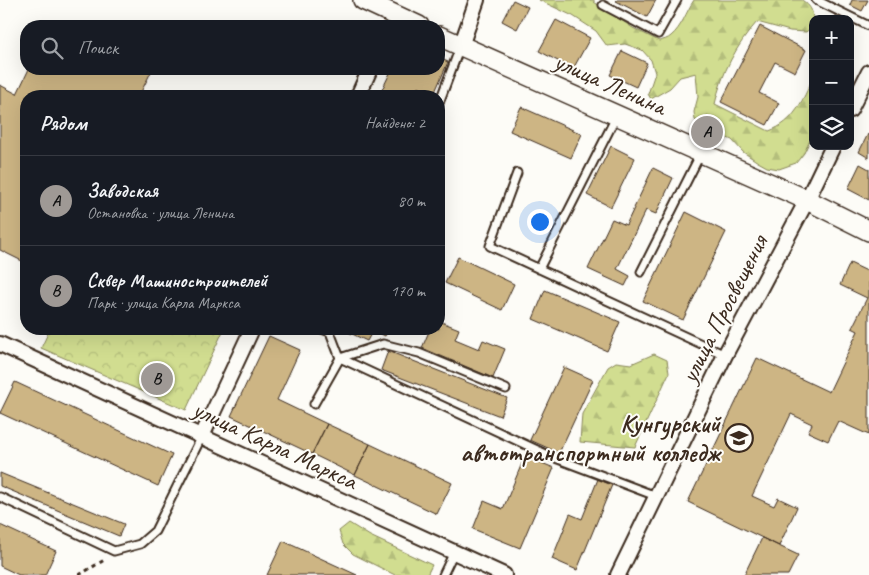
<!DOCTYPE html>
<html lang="ru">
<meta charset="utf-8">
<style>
body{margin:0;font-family:Caveat,sans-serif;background:#242831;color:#f1f3f6}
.controls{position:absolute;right:15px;top:15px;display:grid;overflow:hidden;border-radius:10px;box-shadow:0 5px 20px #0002}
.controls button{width:45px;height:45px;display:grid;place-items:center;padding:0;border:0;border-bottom:1px solid #363941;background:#171b24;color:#f1f3f6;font:25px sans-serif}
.you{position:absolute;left:539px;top:221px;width:18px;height:18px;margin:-12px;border:4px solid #fff;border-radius:50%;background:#1a73e8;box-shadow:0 0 0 8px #1a73e833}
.badge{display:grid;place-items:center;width:32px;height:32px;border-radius:50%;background:#9f9995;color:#111;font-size:16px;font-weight:700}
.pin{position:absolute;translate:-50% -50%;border:2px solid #fff;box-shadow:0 1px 5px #0006}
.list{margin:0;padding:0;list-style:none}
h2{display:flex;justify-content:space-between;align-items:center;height:65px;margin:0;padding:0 20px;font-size:21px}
h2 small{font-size:16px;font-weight:400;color:#9ea1a6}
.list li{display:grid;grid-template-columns:32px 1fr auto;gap:15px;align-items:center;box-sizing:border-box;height:90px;padding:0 20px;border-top:1px solid #363941}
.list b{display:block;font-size:19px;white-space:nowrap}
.list p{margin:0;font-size:16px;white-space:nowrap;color:#9ea1a6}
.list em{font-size:16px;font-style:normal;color:#9ea1a6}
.icon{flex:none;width:28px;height:28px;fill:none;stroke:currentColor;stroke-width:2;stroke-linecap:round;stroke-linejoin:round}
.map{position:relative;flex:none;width:869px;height:575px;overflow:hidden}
.search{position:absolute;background:#171b24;box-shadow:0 5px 20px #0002;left:20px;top:20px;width:425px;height:55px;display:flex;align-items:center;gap:12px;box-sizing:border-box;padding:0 18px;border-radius:20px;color:#9ea1a6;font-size:19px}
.panel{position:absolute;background:#171b24;box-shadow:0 5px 20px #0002;left:20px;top:90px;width:425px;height:245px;border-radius:20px}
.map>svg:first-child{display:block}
.forest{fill:url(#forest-firs);stroke:#868457}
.park{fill:url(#park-crowns);stroke:#868457}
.building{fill:#cdb584;stroke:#3b2a1e}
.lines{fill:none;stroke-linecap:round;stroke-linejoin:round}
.lane-casing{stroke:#3b2a1e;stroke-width:11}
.street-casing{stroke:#3b2a1e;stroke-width:18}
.secondary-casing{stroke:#3b2a1e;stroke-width:22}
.path{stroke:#3b2a1e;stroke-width:3;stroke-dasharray:4 4;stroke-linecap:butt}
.lane{stroke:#fdfcf7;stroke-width:7}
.street{stroke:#fdfcf7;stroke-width:14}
.secondary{stroke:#fdfcf7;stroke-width:19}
.labels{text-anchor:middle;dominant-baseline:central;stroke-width:4;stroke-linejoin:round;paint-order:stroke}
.street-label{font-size:25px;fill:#3b2a1e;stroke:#fdfcf7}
.poi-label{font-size:25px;font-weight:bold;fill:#3b2a1e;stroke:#fdfcf7;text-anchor:end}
</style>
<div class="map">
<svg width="869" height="575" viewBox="0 0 869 575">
<defs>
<pattern id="forest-firs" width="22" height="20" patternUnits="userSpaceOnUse" patternTransform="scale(1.25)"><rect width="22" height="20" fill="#d1dd90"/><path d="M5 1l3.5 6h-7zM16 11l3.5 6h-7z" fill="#b4be7c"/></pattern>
<pattern id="park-crowns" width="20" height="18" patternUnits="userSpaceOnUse" patternTransform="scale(1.25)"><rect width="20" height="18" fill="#d1dd90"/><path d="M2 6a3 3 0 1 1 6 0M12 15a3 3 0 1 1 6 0" fill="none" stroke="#b4be7c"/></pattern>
</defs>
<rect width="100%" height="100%" fill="#fdfcf7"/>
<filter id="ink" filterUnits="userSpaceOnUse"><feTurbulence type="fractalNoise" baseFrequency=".02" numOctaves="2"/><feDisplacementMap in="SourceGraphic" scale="10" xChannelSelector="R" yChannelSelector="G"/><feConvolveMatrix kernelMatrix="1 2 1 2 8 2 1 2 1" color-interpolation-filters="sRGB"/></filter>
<g filter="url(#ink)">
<path class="forest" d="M539 0H594V2L633 28 659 41C663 40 668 39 671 36 682 27 686 12 694 0H802C814 9 813 13 812 27L806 32 790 31 757 22C736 46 722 72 715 104L769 131C795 122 802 101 813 78V134L804 153 796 163 779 169 767 167 758 162 743 152 732 140 718 134 695 120 694 112 698 97 696 73 680 77 670 88 651 99 648 94 655 73 651 60 642 50 625 44 607 46 596 31 573 16Z
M654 354 667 360 669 373 635 447 580 442 582 414 608 367 616 362 631 364Z
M349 523 370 536 432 565 427 575H395L353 554 343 544 339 531Z"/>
<path class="park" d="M50 329H224L186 410 41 348Z"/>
<path class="building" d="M513 0 528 7 517 29 502 21Z
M617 0H656L647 17 616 1Z
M852 0H868L862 11 850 5Z
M556 20 590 38 573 69 539 51Z
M760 26 806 50 795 72 775 62 759 93 779 103 767 125 721 102Z
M622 51 647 63 636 87 610 75Z
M439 58 448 62 434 94 418 87 414 96H379L392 69H439Z
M29 69H143L151 72 139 96H26V263L0 250V85L17 94Z
M521 107 582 134 571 158 510 131Z
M868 134 869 135V158L859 152Z
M611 146 635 158 611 207 587 195Z
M860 164 869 169V200L848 189Z
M653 168 673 178 656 214 646 210 617 269 630 276 625 286 588 269 612 219 626 225Z
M686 212 726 232 683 320 643 301Z
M458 257 514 284 502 310 445 283Z
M850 263 869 272V435L838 421 828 441 808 432 812 424 791 414 752 496 774 506 778 498 797 507 779 546 688 502 757 358 829 392 858 331 852 328 867 298 840 285Z
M545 290 620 322 607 351 533 319Z
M439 321 459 329 455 339 479 349 483 340 505 349 493 378 422 348 430 329H439Z
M349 329H389L385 336 373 330 367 341 348 332Z
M269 336 300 350 277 400 327 424 312 454 231 416Z
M388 351 507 398 500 416 381 370Z
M564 367 593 380 559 453 530 440Z
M15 382 172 455 158 486 0 413Z
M327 424 370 444 355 475 312 454Z
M370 444 452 483 437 514 355 475Z
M525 456 554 468 520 548 473 529 484 501 503 509Z
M0 473 124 524 119 536 0 486Z
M598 479 612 485 577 570 552 559 570 514 582 519Z
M0 525 56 551 45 575H19L0 566Z
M762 538 798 555 788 575H744Z
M283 541 357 575H267Z"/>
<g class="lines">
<defs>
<path id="lane" d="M816 0 869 26
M603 5 658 34 677 0
M439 103 460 47
M517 173 490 246 725 355
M539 269 616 117
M641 272 700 155
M322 329 330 332 340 358 550 456 656 496
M314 404 340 358 383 344 419 353 506 389
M0 497 114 551 140 544 155 531 202 436
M443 575 454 552"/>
<path id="street" d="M461 46 477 0
M358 96 370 69
M850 110 869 72
M0 344 504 575
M202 436 252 329
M618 575 725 355 807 200 833 146"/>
<path id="secondary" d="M363 0 419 26
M439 36 807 200 869 231"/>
</defs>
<use href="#lane" class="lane-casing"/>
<use href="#street" class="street-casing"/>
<use href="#secondary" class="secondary-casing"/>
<path class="path" d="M79 575 106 559"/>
<use href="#lane" class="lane"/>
<use href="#street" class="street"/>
<use href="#secondary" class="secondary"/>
</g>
</g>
<defs>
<symbol id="university-ring" viewBox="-11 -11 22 22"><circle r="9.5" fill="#fdfcf7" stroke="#3b2a1e" stroke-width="1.5"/><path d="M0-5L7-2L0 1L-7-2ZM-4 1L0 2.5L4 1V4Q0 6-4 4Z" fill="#3b2a1e"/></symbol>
</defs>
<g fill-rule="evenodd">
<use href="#university-ring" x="723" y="422" width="32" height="32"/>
</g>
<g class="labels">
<g class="street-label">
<text transform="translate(610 84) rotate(24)">улица Ленина</text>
<text transform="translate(724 309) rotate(-63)">улица Просвещения</text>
<text transform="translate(275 445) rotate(25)">улица Карла Маркса</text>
</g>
<g class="poi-label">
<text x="720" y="424">Кунгурский<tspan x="720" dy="29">автотранспортный колледж</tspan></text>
</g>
</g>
</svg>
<div class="controls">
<button>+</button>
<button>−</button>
<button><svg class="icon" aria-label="layers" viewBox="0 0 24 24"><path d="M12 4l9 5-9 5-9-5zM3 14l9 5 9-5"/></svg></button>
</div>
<div class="you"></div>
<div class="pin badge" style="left:707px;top:132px">A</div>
<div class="pin badge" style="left:157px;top:379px">B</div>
<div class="search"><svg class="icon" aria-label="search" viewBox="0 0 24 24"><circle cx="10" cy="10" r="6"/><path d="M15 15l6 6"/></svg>Поиск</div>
<section class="panel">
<h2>Рядом<small>Найдено: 2</small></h2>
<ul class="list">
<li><span class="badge">A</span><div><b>Заводская</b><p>Остановка · улица Ленина</p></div><em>80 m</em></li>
<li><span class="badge">B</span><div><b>Сквер Машиностроителей</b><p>Парк · улица Карла Маркса</p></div><em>170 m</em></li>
</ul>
</section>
</div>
